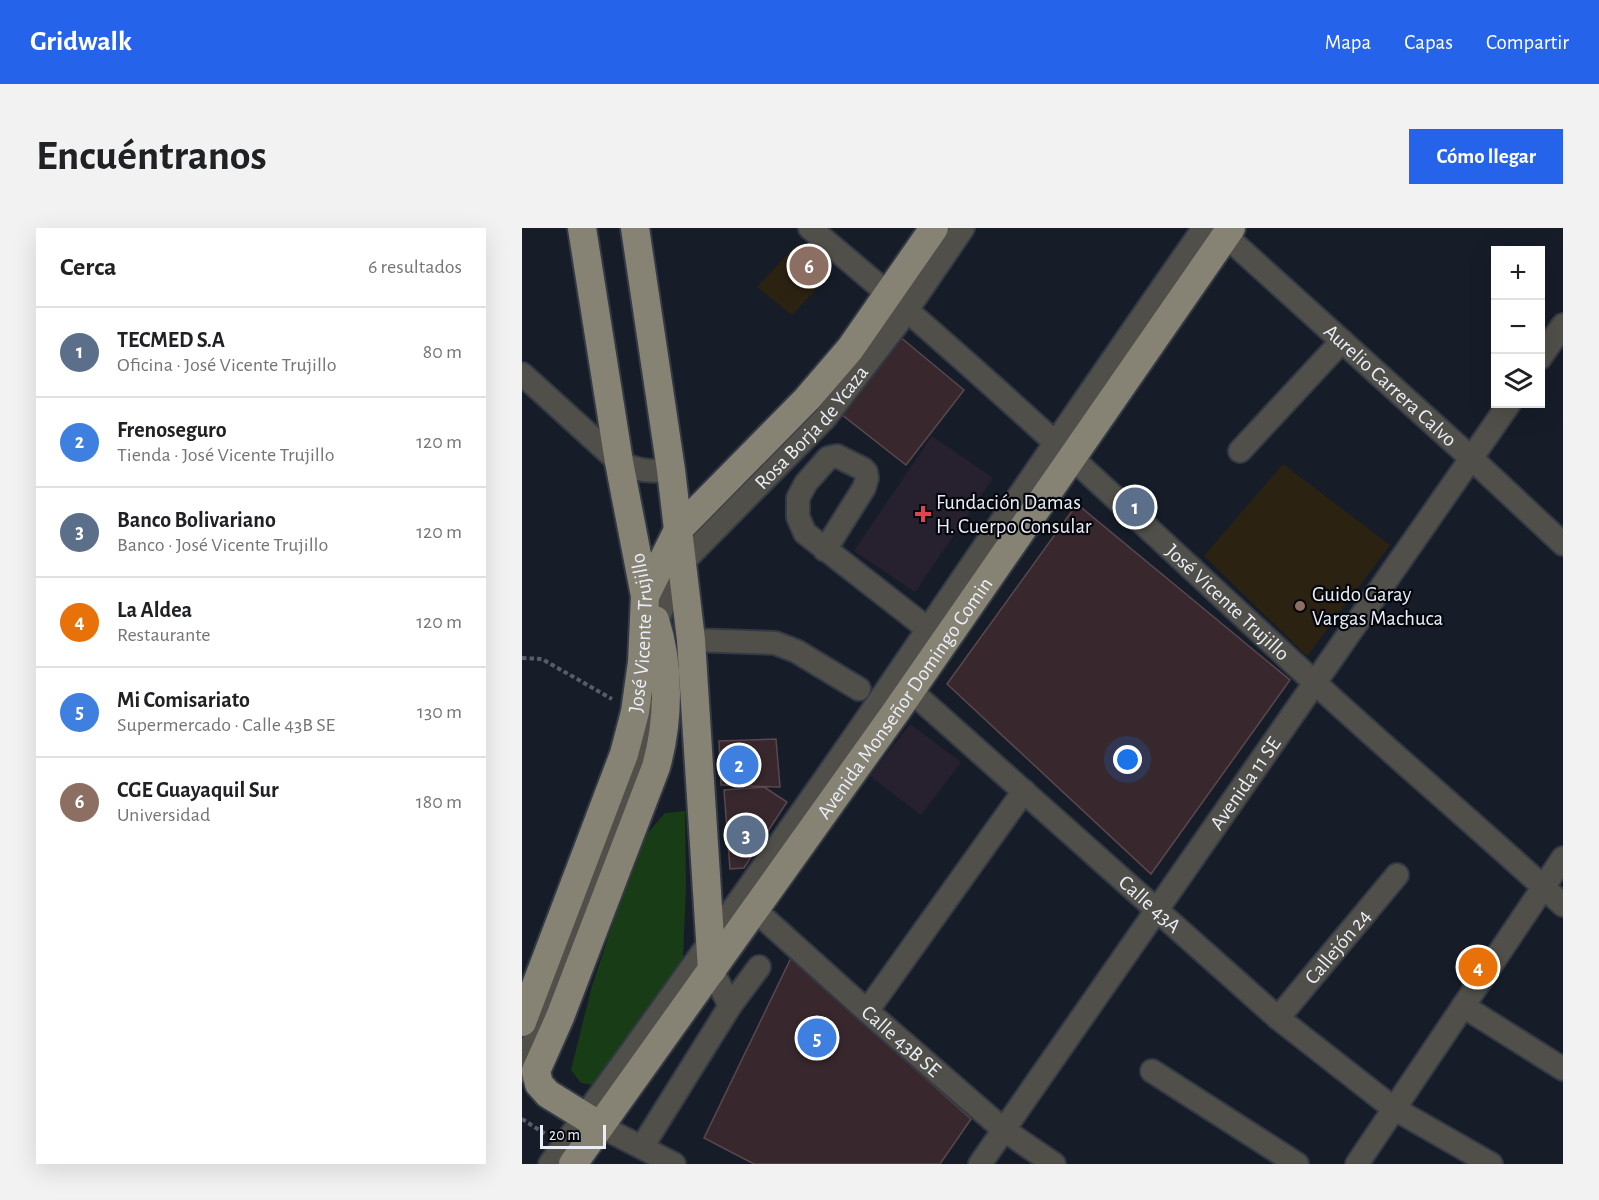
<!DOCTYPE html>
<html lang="es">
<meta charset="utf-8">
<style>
body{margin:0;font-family:"Alegreya Sans",sans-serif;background:#f2f2f2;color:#202124}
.controls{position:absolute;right:18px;top:18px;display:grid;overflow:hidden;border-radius:0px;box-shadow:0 6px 24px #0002}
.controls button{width:54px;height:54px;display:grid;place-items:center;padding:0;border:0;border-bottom:2px solid #e0e0e0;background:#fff;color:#202124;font:30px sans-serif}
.scale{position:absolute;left:18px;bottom:15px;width:66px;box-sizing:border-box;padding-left:6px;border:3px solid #eaeff7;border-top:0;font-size:16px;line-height:21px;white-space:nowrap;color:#eaeff7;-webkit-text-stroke:4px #05070c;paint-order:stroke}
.you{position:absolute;left:606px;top:532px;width:21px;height:21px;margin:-15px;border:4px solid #fff;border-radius:50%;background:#1a73e8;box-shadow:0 0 0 9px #1a73e833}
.badge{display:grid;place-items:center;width:39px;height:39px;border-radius:50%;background:#2563eb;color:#fff;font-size:20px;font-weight:700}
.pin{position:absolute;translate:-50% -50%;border:3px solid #fff;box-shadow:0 2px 6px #0006}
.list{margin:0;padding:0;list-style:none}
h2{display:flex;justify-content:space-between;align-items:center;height:78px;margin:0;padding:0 24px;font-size:26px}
h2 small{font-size:20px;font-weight:400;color:#757577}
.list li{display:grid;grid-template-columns:39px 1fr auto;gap:18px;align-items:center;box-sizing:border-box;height:90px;padding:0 24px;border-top:2px solid #e0e0e0}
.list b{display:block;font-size:22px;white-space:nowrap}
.list p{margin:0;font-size:20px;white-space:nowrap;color:#757577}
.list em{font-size:20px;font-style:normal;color:#757577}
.icon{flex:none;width:33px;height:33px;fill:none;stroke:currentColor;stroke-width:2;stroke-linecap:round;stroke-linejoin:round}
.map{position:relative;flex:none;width:1041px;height:936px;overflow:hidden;border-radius:0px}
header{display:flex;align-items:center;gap:36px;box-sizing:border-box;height:84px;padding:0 30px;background:#2563eb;color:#fff}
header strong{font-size:28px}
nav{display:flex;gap:33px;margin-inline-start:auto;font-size:21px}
.intro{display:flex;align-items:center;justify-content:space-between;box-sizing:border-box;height:144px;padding:0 36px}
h1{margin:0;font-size:42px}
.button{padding:15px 27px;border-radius:0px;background:#2563eb;color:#fff;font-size:21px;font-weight:700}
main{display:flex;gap:36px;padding:0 36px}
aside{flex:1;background:#fff;border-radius:0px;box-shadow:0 6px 24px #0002}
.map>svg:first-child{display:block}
.education{fill:#2b2212}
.medical{fill:#27202f}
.green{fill:#183c15}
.building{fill:#38282e;stroke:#59484e;stroke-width:1.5}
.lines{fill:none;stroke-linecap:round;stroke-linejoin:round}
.minor-casing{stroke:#343a45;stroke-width:26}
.major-casing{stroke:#343a45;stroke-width:32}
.path{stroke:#585e68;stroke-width:4;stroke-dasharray:4.5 3;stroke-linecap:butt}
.minor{stroke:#514f49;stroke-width:22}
.major{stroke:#868274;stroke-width:28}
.health-dot{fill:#e0444e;stroke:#05070c;stroke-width:2}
.education-dot{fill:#8d6e63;stroke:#05070c;stroke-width:2}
.labels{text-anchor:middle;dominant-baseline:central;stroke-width:4.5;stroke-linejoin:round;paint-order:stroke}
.street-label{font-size:21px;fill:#eaeff7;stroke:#05070c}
.poi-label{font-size:21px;fill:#eaeff7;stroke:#05070c;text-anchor:start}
</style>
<header>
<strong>Gridwalk</strong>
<nav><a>Mapa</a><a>Capas</a><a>Compartir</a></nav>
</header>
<div class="intro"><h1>Encuéntranos</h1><a class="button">Cómo llegar</a></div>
<main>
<aside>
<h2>Cerca<small>6 resultados</small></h2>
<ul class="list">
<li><span class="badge" style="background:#5c6f8a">1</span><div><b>TECMED S.A</b><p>Oficina · José Vicente Trujillo</p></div><em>80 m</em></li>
<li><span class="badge" style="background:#3f7fe0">2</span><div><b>Frenoseguro</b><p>Tienda · José Vicente Trujillo</p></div><em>120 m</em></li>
<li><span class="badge" style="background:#5c6f8a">3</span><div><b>Banco Bolivariano</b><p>Banco · José Vicente Trujillo</p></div><em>120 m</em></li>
<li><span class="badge" style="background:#e8710a">4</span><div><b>La Aldea</b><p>Restaurante</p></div><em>120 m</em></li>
<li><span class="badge" style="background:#3f7fe0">5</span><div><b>Mi Comisariato</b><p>Supermercado · Calle 43B SE</p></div><em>130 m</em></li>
<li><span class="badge" style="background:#8d6e63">6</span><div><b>CGE Guayaquil Sur</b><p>Universidad</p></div><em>180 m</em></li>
</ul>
</aside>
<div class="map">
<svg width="1041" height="936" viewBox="0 0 1041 936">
<rect width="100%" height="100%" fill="#161d28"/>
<path class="education" d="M275 16 310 45 270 87 235 59Z
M761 236 868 317 785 428 682 328Z"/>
<path class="medical" d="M410 208 471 250 393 364 332 323Z
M388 496 439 534 399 587 348 548Z"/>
<path class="green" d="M163 583 164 660 161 729 131 782 78 858 59 855 49 842 70 758 118 614 143 585Z"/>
<path class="building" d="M377 108 442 162 384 237 319 186Z
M555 276 768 452 629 646 425 456Z
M254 511 258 559 199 557 197 513Z
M242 559 265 574 222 640 208 641 202 562Z
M269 730 449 891 418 936H232L182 910Z"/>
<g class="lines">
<defs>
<g id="minor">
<path id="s1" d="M288 0C462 144 625 300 791 453 873 529 959 601 1041 677"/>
<path id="s2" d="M695 0 949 230 1041 316"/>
<path d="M1018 130 1041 97"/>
<path d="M0 146 97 234C117 243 127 244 149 242"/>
<path d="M718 223 820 113"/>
<path d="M303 322 342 260 345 250 344 244 341 241 315 228 306 230 284 255 276 270V289L283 305 397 394 405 402 418 408"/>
<path id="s3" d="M134 408V395L160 335 303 190 376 95 441 0"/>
<path d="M169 412 253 415 274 423 337 461"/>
<path id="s4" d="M389 463 756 790 871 880 969 936"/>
<path id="s5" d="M234 683 345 783 482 902 532 936"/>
<path d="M208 778 237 739"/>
<path d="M941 778 1041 841"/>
<path d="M345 783 502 563"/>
<path id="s6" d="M756 790 875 647"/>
<path d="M0 843 120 532 131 483"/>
<path d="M630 843 775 936"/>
<path d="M78 898 152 936"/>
<path d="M120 919 208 778 190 742"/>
<path d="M28 936C139 783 250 629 357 473 465 315 572 157 682 0"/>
<path id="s7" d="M458 936 987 176"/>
<path d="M835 936 1041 630"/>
</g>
<g id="major">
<path d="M113 0 149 242 169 412 190 742"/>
<path d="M123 368 156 302 285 171 328 121 412 0"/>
<path id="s8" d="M0 794 102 526 113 484 120 434 123 368 97 234 60 0"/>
<path d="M78 898 26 866 17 856 14 843 38 789 134 539C147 493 148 438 133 392"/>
<path id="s9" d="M51 936 373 485 709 0"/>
</g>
</defs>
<use href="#minor" class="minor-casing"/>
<use href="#major" class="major-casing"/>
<path class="path" d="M0 430 20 431 90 471
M0 891 25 907"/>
<use href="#minor" class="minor"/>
<use href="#major" class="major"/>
</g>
<path class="health-dot" d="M398 277h6v6h6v6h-6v6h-6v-6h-6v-6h6z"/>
<circle class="education-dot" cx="778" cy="378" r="6"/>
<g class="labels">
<g class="street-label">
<text stroke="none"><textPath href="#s2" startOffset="234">Aurelio Carrera Calvo</textPath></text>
<text stroke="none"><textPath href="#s3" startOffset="266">Rosa Borja de Ycaza</textPath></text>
<text stroke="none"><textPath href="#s1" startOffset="561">José Vicente Trujillo</textPath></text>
<text stroke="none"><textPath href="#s8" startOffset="410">José Vicente Trujillo</textPath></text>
<text stroke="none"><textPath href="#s9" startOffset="572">Avenida Monseñor Domingo Comin</textPath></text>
<text stroke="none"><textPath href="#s7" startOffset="464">Avenida 11 SE</textPath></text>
<text stroke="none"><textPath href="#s4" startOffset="320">Calle 43A</textPath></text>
<text stroke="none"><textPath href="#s6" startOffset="93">Callejón 24</textPath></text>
<text stroke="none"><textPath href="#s5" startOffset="195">Calle 43B SE</textPath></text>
</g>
<g class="poi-label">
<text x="414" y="274">Fundación Damas<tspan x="414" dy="24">H. Cuerpo Consular</tspan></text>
<text x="790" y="366">Guido Garay<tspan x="790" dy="24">Vargas Machuca</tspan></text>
</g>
</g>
</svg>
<div class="controls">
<button>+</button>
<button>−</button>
<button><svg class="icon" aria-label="layers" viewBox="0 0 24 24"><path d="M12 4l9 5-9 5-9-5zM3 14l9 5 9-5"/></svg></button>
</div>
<div class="scale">20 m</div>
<div class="you"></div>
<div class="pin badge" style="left:613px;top:279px;background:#5c6f8a">1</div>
<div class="pin badge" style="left:217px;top:537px;background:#3f7fe0">2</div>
<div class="pin badge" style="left:224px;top:607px;background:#5c6f8a">3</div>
<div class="pin badge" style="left:956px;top:739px;background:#e8710a">4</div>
<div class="pin badge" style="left:295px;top:810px;background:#3f7fe0">5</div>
<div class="pin badge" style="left:287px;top:38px;background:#8d6e63">6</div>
</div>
</main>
